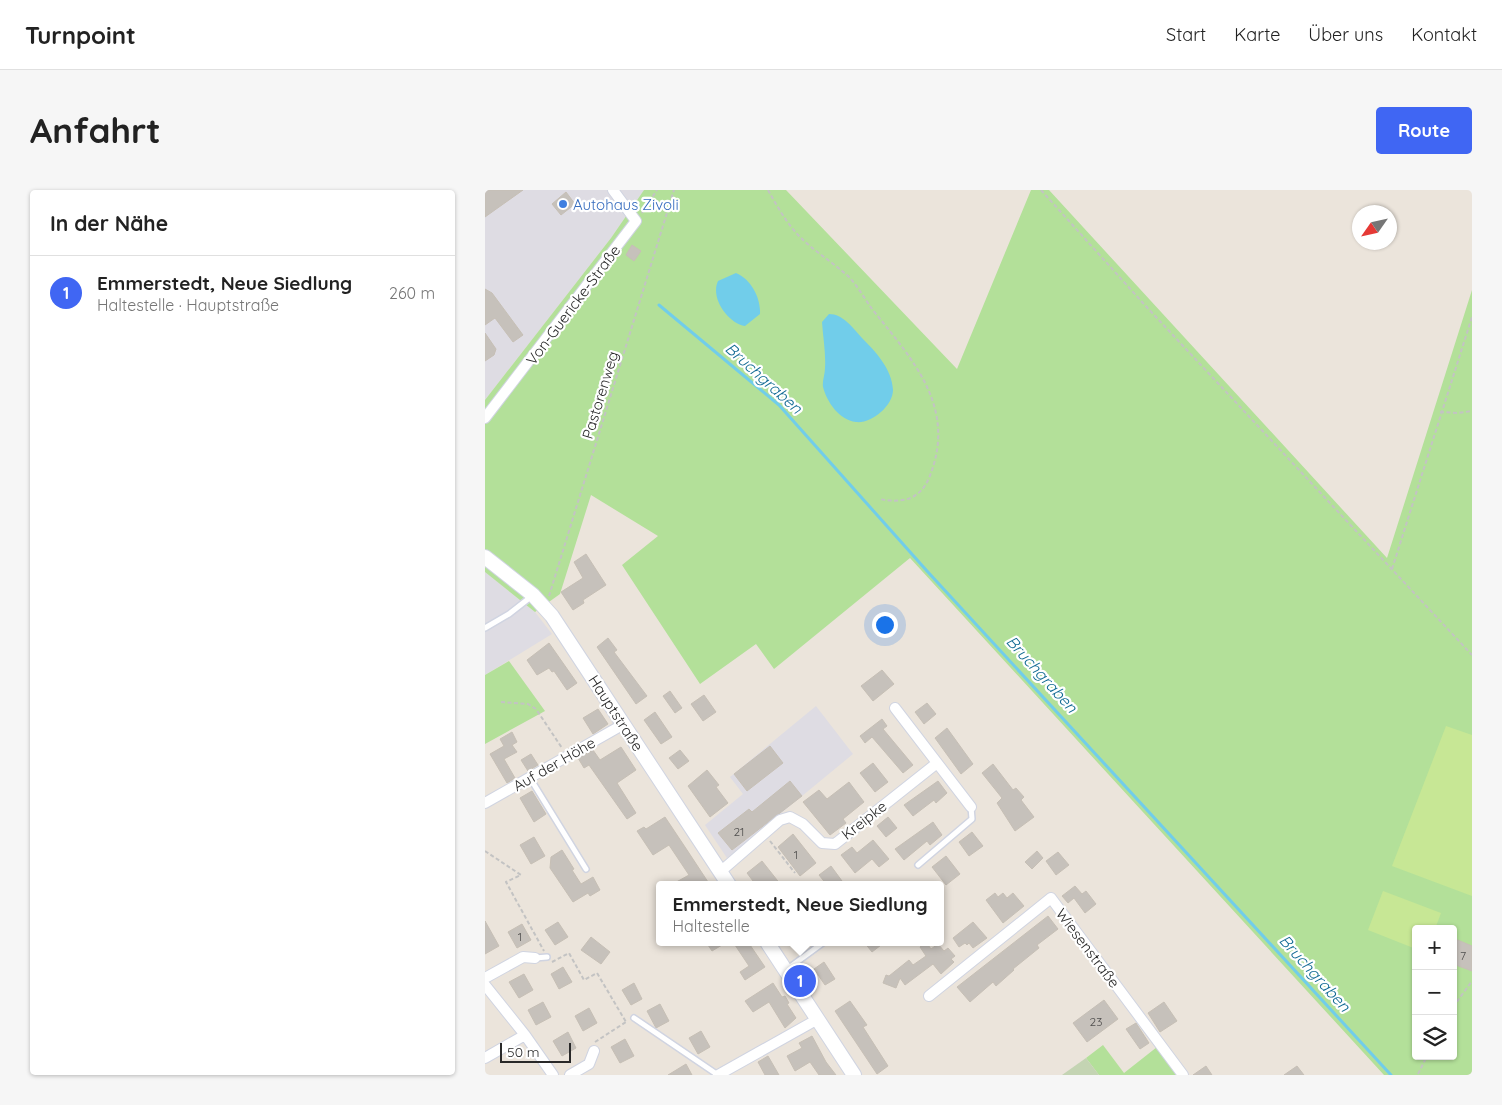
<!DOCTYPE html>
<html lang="de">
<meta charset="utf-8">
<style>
body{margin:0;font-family:Quicksand,sans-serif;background:#f6f6f6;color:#222}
.controls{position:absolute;right:15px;bottom:15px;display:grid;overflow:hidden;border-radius:5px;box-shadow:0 1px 4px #0004}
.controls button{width:45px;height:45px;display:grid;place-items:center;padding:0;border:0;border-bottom:1px solid #e0e0e0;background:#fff;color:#222;font:25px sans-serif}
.compass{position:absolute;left:867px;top:15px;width:45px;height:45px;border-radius:50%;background:#fff;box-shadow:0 1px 4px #0004;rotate:236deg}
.scale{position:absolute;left:15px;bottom:12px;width:71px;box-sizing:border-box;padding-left:5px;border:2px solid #292929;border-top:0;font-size:14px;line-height:18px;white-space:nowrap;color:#292929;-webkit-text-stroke:4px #fff;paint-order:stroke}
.you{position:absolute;left:399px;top:434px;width:18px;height:18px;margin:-12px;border:4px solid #fff;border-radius:50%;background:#1a73e8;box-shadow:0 0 0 8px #1a73e833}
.badge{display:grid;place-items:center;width:32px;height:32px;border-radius:50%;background:#4066f3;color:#fff;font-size:16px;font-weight:700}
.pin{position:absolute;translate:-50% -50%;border:2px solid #fff;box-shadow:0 1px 5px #0006}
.popup{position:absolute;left:171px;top:691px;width:288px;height:65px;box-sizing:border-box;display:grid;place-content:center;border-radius:5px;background:#fff;filter:drop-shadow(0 1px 4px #0005);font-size:16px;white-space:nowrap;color:#767676}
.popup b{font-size:19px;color:#222}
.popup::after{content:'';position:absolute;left:50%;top:100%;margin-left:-10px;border:10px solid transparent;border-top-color:#fff}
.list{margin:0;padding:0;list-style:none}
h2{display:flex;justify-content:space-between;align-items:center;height:65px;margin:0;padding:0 20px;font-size:21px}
h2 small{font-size:16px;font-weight:400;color:#767676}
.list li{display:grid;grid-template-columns:32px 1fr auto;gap:15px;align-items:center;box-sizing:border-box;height:75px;padding:0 20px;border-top:1px solid #e0e0e0}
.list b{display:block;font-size:19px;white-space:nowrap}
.list p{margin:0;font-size:16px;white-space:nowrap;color:#767676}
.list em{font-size:16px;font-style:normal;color:#767676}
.icon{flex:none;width:28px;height:28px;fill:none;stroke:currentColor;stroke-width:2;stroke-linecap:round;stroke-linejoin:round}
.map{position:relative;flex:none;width:987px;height:885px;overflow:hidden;border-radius:5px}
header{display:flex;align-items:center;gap:30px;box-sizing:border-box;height:70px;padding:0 25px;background:#fff;border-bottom:1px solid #e0e0e0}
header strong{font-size:24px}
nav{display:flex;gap:28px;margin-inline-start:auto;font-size:18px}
.intro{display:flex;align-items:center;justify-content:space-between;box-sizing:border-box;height:120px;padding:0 30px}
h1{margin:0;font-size:35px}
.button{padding:12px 22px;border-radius:5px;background:#4066f3;color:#fff;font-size:18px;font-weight:700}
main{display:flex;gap:30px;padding:0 30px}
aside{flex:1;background:#fff;border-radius:5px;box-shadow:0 1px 4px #0004}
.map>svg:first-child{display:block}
.industrial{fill:#dedce3}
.green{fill:#b3e099;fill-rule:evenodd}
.cemetery{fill:#c4d4b3}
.pitch{fill:#c7e795}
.water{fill:#71cdea}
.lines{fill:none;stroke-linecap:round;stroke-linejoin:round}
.stream{stroke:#71cdea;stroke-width:3}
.building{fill:#c6c1bb;stroke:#c6bfb5}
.lane-casing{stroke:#d0d4e1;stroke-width:8}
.street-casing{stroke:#d0d4e1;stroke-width:12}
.secondary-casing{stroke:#d0d4e1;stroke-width:16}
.path{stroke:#c3c3c3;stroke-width:2;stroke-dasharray:4 2.5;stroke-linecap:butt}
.lane{stroke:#fff;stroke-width:5}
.street{stroke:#fff;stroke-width:10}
.secondary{stroke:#fff;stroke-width:14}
.shop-dot{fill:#3f7fe0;stroke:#fff;stroke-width:2}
.labels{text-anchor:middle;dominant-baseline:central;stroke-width:4.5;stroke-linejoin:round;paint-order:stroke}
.number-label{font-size:12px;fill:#504f4e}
.shop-label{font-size:15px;fill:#366cbe;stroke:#fff;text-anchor:start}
.street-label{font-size:15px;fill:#292929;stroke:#fff}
.water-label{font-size:16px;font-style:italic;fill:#126b94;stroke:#fff}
</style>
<header>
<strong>Turnpoint</strong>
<nav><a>Start</a><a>Karte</a><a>Über uns</a><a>Kontakt</a></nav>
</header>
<div class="intro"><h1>Anfahrt</h1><a class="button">Route</a></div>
<main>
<aside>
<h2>In der Nähe<small></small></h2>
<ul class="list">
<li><span class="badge">1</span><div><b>Emmerstedt, Neue Siedlung</b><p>Haltestelle · Hauptstraße</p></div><em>260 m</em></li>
</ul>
</aside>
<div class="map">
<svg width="987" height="885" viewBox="0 0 987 885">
<rect width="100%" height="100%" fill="#ebe4db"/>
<path class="industrial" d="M0 0H159L126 48 0 210Z
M0 382 50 422 67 444 0 485Z
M331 516 368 564 242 668 220 635 258 604 245 587Z"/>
<path class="green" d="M159 0H301L472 179 546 0H564L902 368 987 100V885H899L425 368 289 479 271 454 215 494 137 375 173 346 106 305 75 404 50 422 0 382V210L126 48ZM931 739H968V866H931Z
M24 471 60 521 0 554V485Z
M618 855 639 883 672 857 692 885H614L601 868Z"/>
<path class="cemetery" d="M601 868 614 885H577Z"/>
<path class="pitch" d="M961 536 987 545V706L907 676Z
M898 701 956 723 950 739H931V759L883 740Z"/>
<path class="water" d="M251 83C266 89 276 108 275 124L260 136C243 133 225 108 233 91Z
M344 124C358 124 368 138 377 148 391 162 407 179 408 200 408 216 386 234 371 232 354 230 342 212 338 197 337 191 340 185 340 178 341 164 338 147 337 132Z"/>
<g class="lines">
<path class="stream" d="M174 115 294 215 442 381 906 885"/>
</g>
<path class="building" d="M0 0H38L0 27Z
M81 2 90 14 76 25 67 14Z
M147 55 156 61 149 71 141 65Z
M0 99 7 103 38 145 28 152 10 128 0 135Z
M0 143 11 159 9 165 0 171Z
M101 364 121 395 98 410 99 413 88 420 76 402 98 388 89 372Z
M123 448 132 460 129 462 162 506 151 514 112 457Z
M64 453 92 493 82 500 69 481 67 482 64 478 52 485 42 470Z
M397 480 409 494 388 511 376 496Z
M185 501 197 518 190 523 178 506Z
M219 505 231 522 218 531 206 514Z
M442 513 451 524 439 534 430 522Z
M113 519 123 534 108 544 98 528Z
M170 522 187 547 176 554 159 530Z
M397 529 402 536 398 539 428 575 418 583 387 547 380 553 375 546Z
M462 538 488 574 476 584 450 548Z
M27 542 32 552 27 555 32 562 19 569 30 588 22 593 5 564 19 556 15 549Z
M285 556 298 573 262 601 249 584Z
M136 557 151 580 132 593 151 623 142 629 104 575 99 578 93 568 108 560 115 570Z
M195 560 204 571 193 579 184 568Z
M46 564 53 575 43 581 36 570Z
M388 573 403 592 390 602 375 583Z
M508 574 528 600 531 598 539 607 536 610 549 627 530 641 512 613 517 608 497 583Z
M222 580 234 595 231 597 243 613 225 627 203 596Z
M305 591 317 606 247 660 233 643 264 619 267 622Z
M453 591 462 603 451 613 449 610 428 626 419 615Z
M364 592 379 612 358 629 361 633 345 645 318 612 334 600 342 609Z
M47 601 61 624 49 632 35 608Z
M180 627 202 660 225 695H186L204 685 184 655 168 665 152 641 159 637 161 639Z
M403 627 412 638 401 647 392 636Z
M448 632 457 645 445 655 442 651 419 670 410 659Z
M487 642 498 656 484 666 474 652Z
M308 644 331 673 315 686 293 657Z
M49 647 60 666 46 674 35 655Z
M388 650 404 669 394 677 387 669 370 683 356 665 367 657 372 663Z
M77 660 89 679 87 680 96 694 108 687 115 700 105 706 103 703 88 712 65 678 66 667Z
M552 661 558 668 547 679 540 672Z
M573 662 584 675 571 685 561 671Z
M461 666 475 684 461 695 447 677Z
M277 671 296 695H271L262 683Z
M346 676 357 691 352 695H342L334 685Z
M590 696 597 704 601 701 611 714 600 723 589 708 583 713 577 706Z
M510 703 513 707 518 703 522 708 528 703 539 716 518 733 501 710Z
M563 726 573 739 552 755 554 758 528 779 529 780 511 796 508 792 485 812 472 797Z
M0 731 14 756 0 764Z
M73 732 83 747 70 755 60 740Z
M488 732 502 748 488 758 484 753 482 755 480 753 474 757 468 748Z
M37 734 46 750 32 758 23 742Z
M106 747 125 762 116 774 96 760Z
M968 748 987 756V781L968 774Z
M221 752H242L227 761Z
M248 752H263L280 777 260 790 255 782 264 776Z
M379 752H400L387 762Z
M441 752 446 759 453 754 459 761 463 758 470 766 466 769 469 772 456 784 448 774 420 795 415 788 411 798 398 793 401 785 404 786 424 770 428 775 441 766 435 757Z
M339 772 350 789 340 795 329 779Z
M78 777 87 792 74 799 66 784Z
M39 784 48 800 34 808 24 792Z
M149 793 157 809 146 815 137 800Z
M288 793 297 807 300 806 304 813 302 814 311 828 300 838 284 812 268 822 260 811Z
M619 810 633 829 602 852 588 833Z
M365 811 382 835 378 837 403 876 392 884 350 821Z
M58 812 66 827 51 835 43 820Z
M679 812 692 831 675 842 663 823Z
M175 814 184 831 171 838 162 821Z
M104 818 112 833 98 841 90 826Z
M651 833 664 853 655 859 641 839Z
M216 841 225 857 213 864 204 848Z
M83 842 91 858 77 866 68 851Z
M327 846 341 872 351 885H334L325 872 310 881 302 866 317 858 314 853Z
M140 849 149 866 135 873 126 857Z
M283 866 294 885H280L273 872Z
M201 874 207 885H183Z
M721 876 727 885H708Z
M812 876 819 885H799Z"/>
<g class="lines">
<defs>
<path id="lane" d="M0 438 24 424 47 406
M45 588 101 679
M433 675 487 629 486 617
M50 768 62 767
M301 780 339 752
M149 828 233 885"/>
<path id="street" d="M0 228 151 31 128 0
M410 518 486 617
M0 613 139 534
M235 682 295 630 305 627 318 634 337 653 350 654 452 573
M0 788 38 767 50 768
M0 795 40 845 68 885
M444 806 566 708 698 885
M0 868 40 845
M85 885 104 874 109 861
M233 885 333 829"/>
<path id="secondary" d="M0 367 48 405 67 426 244 695
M282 752 369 885"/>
</defs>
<use href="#lane" class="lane-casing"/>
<use href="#street" class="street-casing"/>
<use href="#secondary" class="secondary-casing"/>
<path class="path" d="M283 0C292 16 302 34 315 47 330 62 349 73 365 88 373 97 380 109 387 119 428 170 473 218 444 288 434 311 416 313 394 309
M556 0 657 112 987 465
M157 23 172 0
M955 222 973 223 987 221
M907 379 987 127
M64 406 189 0
M16 512 43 514 51 519 77 558
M285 651 310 683
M0 661 36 685 21 692 59 761
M67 772 84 763 99 790 112 783 141 832
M968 817 987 791
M110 852 141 832
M933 884 942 866"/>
<use href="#lane" class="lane"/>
<use href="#street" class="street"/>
<use href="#secondary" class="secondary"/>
</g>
<circle class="shop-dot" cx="78" cy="14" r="5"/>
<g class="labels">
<g class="number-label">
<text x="254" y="641">21</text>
<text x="311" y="664">1</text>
<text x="35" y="746">1</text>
<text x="978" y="765">7</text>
<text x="611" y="831">23</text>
</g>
<g class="shop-label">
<text x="88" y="14">Autohaus Zivoli</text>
</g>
<g class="street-label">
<text transform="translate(88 115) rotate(-53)">Von-Guericke-Straße</text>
<text transform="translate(115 205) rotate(-73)">Pastorenweg</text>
<text transform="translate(131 523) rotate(57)">Hauptstraße</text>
<text transform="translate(69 574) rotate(-30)">Auf der Höhe</text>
<text transform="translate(379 630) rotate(-38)">Kreipke</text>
<text transform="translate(603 758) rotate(53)">Wiesenstraße</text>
</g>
<g class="water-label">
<text transform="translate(279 188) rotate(42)">Bruchgraben</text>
<text transform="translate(557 484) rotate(48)">Bruchgraben</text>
<text transform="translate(830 783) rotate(48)">Bruchgraben</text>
</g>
</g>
</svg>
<div class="controls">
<button>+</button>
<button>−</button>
<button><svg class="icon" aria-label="layers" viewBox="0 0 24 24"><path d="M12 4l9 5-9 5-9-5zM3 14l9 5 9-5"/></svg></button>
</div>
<svg class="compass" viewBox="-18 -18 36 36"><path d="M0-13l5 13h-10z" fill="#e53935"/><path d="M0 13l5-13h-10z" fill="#767676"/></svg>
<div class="scale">50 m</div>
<div class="you"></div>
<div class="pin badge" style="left:315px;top:791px">1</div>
<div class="popup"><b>Emmerstedt, Neue Siedlung</b>Haltestelle</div>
</div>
</main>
